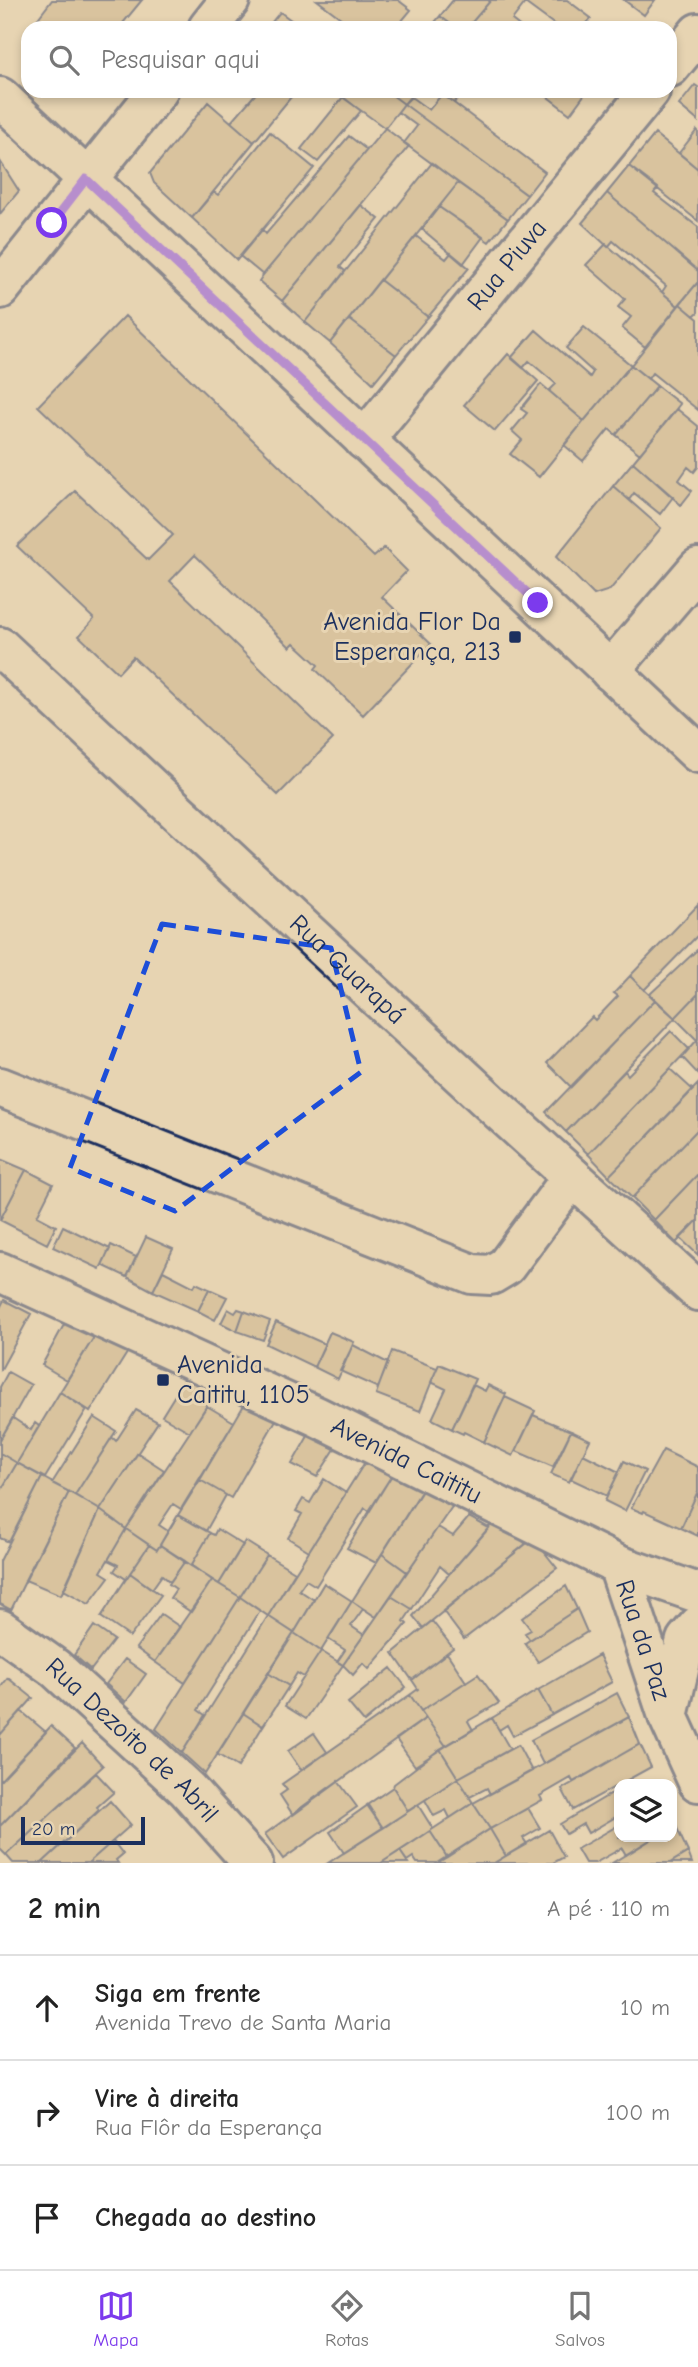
<!DOCTYPE html>
<html lang="pt">
<meta charset="utf-8">
<style>
body{margin:0;font-family:"Comic Neue",sans-serif;background:#f6f6f6;color:#222}
.controls{position:absolute;right:21px;bottom:21px;display:grid;overflow:hidden;border-radius:14px;box-shadow:0 4px 10px #0003}
.controls button{width:63px;height:63px;display:grid;place-items:center;padding:0;border:0;border-bottom:2px solid #e0e0e0;background:#fff;color:#222;font:35px sans-serif}
.scale{position:absolute;left:21px;bottom:18px;width:124px;box-sizing:border-box;padding-left:7px;border:4px solid #1b2f5e;border-top:0;font-size:19px;line-height:24px;white-space:nowrap;color:#1b2f5e;-webkit-text-stroke:5px #e7d4b2;paint-order:stroke}
.stop{position:absolute;width:21px;height:21px;margin:-16px;border:5px solid #7c3aed;border-radius:50%;background:#fff}
.stop.end{background:#7c3aed;border-color:#fff;box-shadow:0 2px 7px #0008}
.list{margin:0;padding:0;list-style:none}
h2{display:flex;justify-content:space-between;align-items:center;height:91px;margin:0;padding:0 28px;font-size:30px}
h2 small{font-size:23px;font-weight:400;color:#767676}
.list li{display:grid;grid-template-columns:46px 1fr auto;gap:21px;align-items:center;box-sizing:border-box;height:105px;padding:0 28px;border-top:2px solid #e0e0e0}
.list b{display:block;font-size:26px;white-space:nowrap}
.list p{margin:0;font-size:23px;white-space:nowrap;color:#767676}
.list em{font-size:23px;font-style:normal;color:#767676}
.icon{flex:none;width:38px;height:38px;fill:none;stroke:currentColor;stroke-width:2;stroke-linecap:round;stroke-linejoin:round}
.map{position:relative;flex:none;width:698px;height:1863px;overflow:hidden}
.search{position:absolute;background:#fff;box-shadow:0 4px 10px #0003;left:21px;right:21px;top:21px;height:77px;display:flex;align-items:center;gap:18px;box-sizing:border-box;padding:0 24px;border-radius:21px;color:#767676;font-size:26px}
.sheet{height:406px;background:#fff}
nav{display:flex;justify-content:space-around;align-items:center;box-sizing:border-box;height:98px;border-top:2px solid #e0e0e0;background:#fff;font-size:19px;color:#767676}
nav a{display:grid;justify-items:center;gap:4px}
nav .on{color:#7c3aed}
.map>svg:first-child{display:block}
.building{fill:#c7b085;stroke:#1b2f5e;stroke-width:2}
.lines{fill:none;stroke-linecap:round;stroke-linejoin:round}
.minor-casing{stroke:#1b2f5e;stroke-width:44}
.minor{stroke:#e7d4b2;stroke-width:38}
.route{stroke:#7c3aed;stroke-width:9}
.marked{fill:none;stroke:#1d4ed8;stroke-width:5;stroke-dasharray:14 9;stroke-linejoin:round}
.poi-dot{fill:#1b2f5e;stroke:#e7d4b2;stroke-width:2.5}
.labels{text-anchor:middle;dominant-baseline:central;stroke-width:6;stroke-linejoin:round;paint-order:stroke}
.street-label{font-size:26px;fill:#1b2f5e;stroke:#e7d4b2}
.poi-label{font-size:26px;fill:#1b2f5e;stroke:#e7d4b2;text-anchor:end}
</style>
<div class="map">
<svg width="698" height="1863" viewBox="0 0 698 1863">
<rect width="100%" height="100%" fill="#e7d4b2"/>
<filter id="ink" filterUnits="userSpaceOnUse"><feTurbulence type="fractalNoise" baseFrequency=".0143" numOctaves="2"/><feDisplacementMap in="SourceGraphic" scale="14" xChannelSelector="R" yChannelSelector="G"/><feConvolveMatrix kernelMatrix="1 2 1 2 8 2 1 2 1" color-interpolation-filters="sRGB"/></filter>
<g filter="url(#ink)">
<path class="building" d="M52 0H142L119 28H44L36 21Z
M317 0H398L411 10 396 28H354Z
M453 0H491L467 28H456L440 16Z
M491 0H521L525 3 512 20 522 28H467Z
M521 0H567L591 18 583 28H559Z
M624 0H655L644 15Z
M280 12 302 28H267Z
M440 16 456 28H430Z
M695 85 698 87V121L679 105Z
M258 91H296L254 142 231 122Z
M334 91H377L384 96 388 92 404 104 385 128Z
M387 91H415L404 104Z
M438 91H463L454 103Z
M540 91H587L570 114Z
M442 94 545 172 527 195 404 104 411 97 429 110Z
M343 97 361 111 318 162 301 149Z
M208 102 254 142 192 218 154 183 150 173Z
M404 104 527 195 508 219 404 143 417 126 398 112Z
M385 128 409 146 282 301 259 281 263 275Z
M697 130 698 131V169L679 153Z
M270 132 314 168 237 260 192 218 214 192 218 195Z
M655 134 698 169V221L629 166Z
M349 136 367 150 263 275 240 256 262 229 266 234Z
M0 161 19 191 0 214Z
M432 163 458 183 330 343 305 322Z
M629 166 658 188 654 193 698 227V271L607 193Z
M458 183 508 219 489 242 439 207Z
M607 193 698 271V282L678 306 662 292 666 286 613 241 608 247 582 223Z
M361 205 379 219 340 267 345 271 305 322 282 301Z
M439 207 483 237 463 264 422 229Z
M416 236 446 259 451 253 469 268 428 317 380 280Z
M606 244 678 306 645 347 622 328 631 317 618 307 625 299 586 265Z
M380 280 428 317 396 355 349 319Z
M698 282V312L694 316 680 304Z
M680 304 698 319V410L652 373 648 379 631 365Z
M125 316 374 557 384 548 407 571 382 597 431 644 363 715 315 669 318 665 294 643 290 647 195 555 170 581 333 739 278 795 133 657 118 673 79 636 94 619 17 546 75 491 148 560 173 535 38 406Z
M349 319 396 355 373 383 330 343Z
M584 327 631 365 584 421 549 391 556 384 529 361 523 368 511 358 536 330 590 377 593 372 566 348Z
M508 354 538 381 495 431 464 405Z
M631 365 657 386 616 435 609 429 583 461 564 445Z
M541 384 584 421 539 477 510 454 522 440 512 431 527 413 521 409Z
M657 386 680 404 640 454 616 435Z
M677 409 698 426V467L694 472 688 467 679 480 692 491 681 505 633 462Z
M633 462 673 497 660 514 634 493 629 500 613 486Z
M613 486 661 528 610 590 594 595 556 557Z
M698 905V935L644 990 630 976Z
M698 949V994L675 1018 650 994Z
M630 976 655 1000 571 1087 547 1063 592 1017 595 1020 618 996 614 993Z
M698 994V1039L697 1040 675 1018Z
M655 1000 675 1018 566 1132 546 1112Z
M671 1031 689 1049 588 1154 566 1132 625 1071 628 1075Z
M697 1040 698 1041V1074L682 1057Z
M670 1069 693 1090 609 1176 588 1154Z
M698 1084V1129L632 1198 609 1176Z
M698 1129V1174L654 1220 632 1198Z
M0 1159 26 1170 0 1220Z
M26 1170 53 1184 37 1216 56 1226 47 1244 0 1220Z
M698 1174V1220L676 1243 654 1220Z
M698 1220V1255L680 1238Z
M63 1226 110 1249 100 1269 53 1247Z
M146 1237 173 1249 153 1291 127 1277Z
M111 1245 136 1257 127 1277 102 1265Z
M163 1271 194 1287 196 1283 209 1289 198 1311 153 1291Z
M209 1289 227 1297 215 1320 198 1311Z
M4 1300 31 1314 0 1371V1308Z
M228 1309 235 1313 238 1309 244 1311 237 1331 221 1323Z
M244 1311 270 1321 263 1340 237 1331Z
M66 1321 96 1334 67 1380 42 1365Z
M276 1322 325 1344 314 1367 266 1344Z
M330 1332 354 1342 338 1379 314 1367Z
M96 1334 129 1350 90 1412 60 1392Z
M353 1345 388 1363 378 1388 340 1371Z
M392 1351 437 1368 420 1411 376 1394Z
M439 1364 475 1379 452 1429 432 1419 446 1389 431 1382Z
M8 1372 31 1385 0 1440V1387Z
M186 1377 216 1391 190 1432 162 1416Z
M473 1385 485 1391 488 1385 506 1394 484 1442 464 1432 463 1434 452 1429Z
M60 1392 87 1409 45 1478 17 1463Z
M505 1397 535 1411 513 1456 484 1442Z
M244 1405 276 1420 231 1498 200 1480Z
M207 1406 234 1422 181 1509 173 1504 159 1525 168 1531 157 1550 126 1529Z
M136 1410 158 1422 100 1510 75 1495 112 1437 116 1441Z
M533 1415 571 1431 553 1467 516 1451Z
M94 1417 116 1431 75 1495 52 1483Z
M13 1418 31 1430 35 1423 39 1426 17 1463 0 1453V1440Z
M571 1431 590 1440 569 1482 551 1474Z
M308 1436 335 1449 317 1477 292 1464Z
M663 1450 698 1467V1491L681 1528 644 1511 643 1513 631 1508Z
M0 1453 17 1463 0 1492Z
M138 1453 164 1470 126 1529 100 1510Z
M583 1454 619 1472 607 1496 571 1479Z
M624 1461 645 1471 625 1511 605 1501Z
M365 1462 392 1475 369 1511 365 1508 316 1586 306 1580 299 1590 314 1600 294 1633 268 1616Z
M17 1463 42 1477 9 1542 0 1538V1492Z
M392 1475 422 1490 376 1563 347 1548Z
M42 1477 69 1492 11 1610 0 1604V1561Z
M324 1479 346 1493 309 1551 288 1538 302 1514 296 1511 303 1499 310 1503Z
M200 1480 226 1495 206 1531 178 1515Z
M425 1486 456 1501 407 1572 382 1554Z
M698 1491V1536L681 1528Z
M69 1492 100 1510 61 1595 25 1580Z
M100 1510 126 1529 101 1572 109 1577 89 1604 64 1590Z
M178 1515 210 1533 191 1566 160 1545Z
M469 1517 489 1528 449 1574 440 1566 412 1609 391 1596 438 1527 453 1536Z
M497 1518 526 1544 423 1628 413 1616Z
M126 1529 149 1545 126 1579 114 1571 118 1565 108 1560Z
M217 1529 243 1545 219 1584 191 1566 210 1533 214 1535Z
M533 1538 557 1568 464 1639 443 1611Z
M245 1541 267 1555 240 1597 219 1584Z
M149 1545 157 1550 160 1545 185 1561 170 1582 162 1575 152 1589 130 1573Z
M382 1554 407 1572 376 1617 352 1601Z
M267 1555 295 1572 268 1616 240 1597Z
M185 1561 212 1580 191 1612 170 1598 176 1589 169 1584Z
M130 1573 161 1595 130 1637 101 1617Z
M212 1580 240 1597 185 1683 155 1662Z
M324 1583 352 1601 321 1651 294 1633Z
M566 1586 577 1609 530 1640 525 1633 531 1630 522 1618Z
M391 1596 412 1609 404 1621 407 1624 369 1669 363 1663 353 1675 343 1665Z
M240 1597 260 1611 198 1710 205 1715 182 1753 156 1729Z
M352 1601 363 1609 351 1626 364 1635 343 1665 337 1662 345 1650 328 1639Z
M577 1609 587 1632 538 1662 525 1643Z
M161 1614 180 1627 155 1662 136 1648Z
M268 1616 294 1633 205 1774 182 1753Z
M432 1621 453 1648 412 1680 393 1653Z
M94 1626 114 1640 91 1670 74 1655Z
M294 1633 321 1651 304 1677 297 1673 289 1686 268 1673Z
M321 1651 343 1665 306 1719 285 1706Z
M447 1653 466 1682 421 1711 410 1695 418 1689 412 1680Z
M599 1655 612 1682 552 1715 538 1690Z
M125 1659 146 1674 126 1702 106 1684Z
M391 1668 406 1687 364 1722 348 1703Z
M268 1673 289 1686 263 1726 243 1713Z
M478 1674 499 1703 468 1721 473 1730 446 1746 421 1711Z
M8 1678 33 1698 0 1735V1688Z
M538 1690 552 1715 513 1736 507 1725 499 1730 492 1718Z
M617 1693 629 1717 543 1764 531 1740Z
M410 1695 426 1718 293 1815 280 1795 287 1790 282 1784Z
M21 1711 46 1732 0 1781V1735Z
M243 1713 263 1726 238 1767 217 1754Z
M629 1717 640 1744 573 1782 571 1778 540 1796 542 1800 490 1829 473 1803Z
M426 1718 446 1746 415 1766 396 1739Z
M492 1718 510 1749 458 1778 440 1749Z
M51 1726 75 1748 0 1826V1781Z
M314 1733 327 1752 301 1770 288 1751Z
M82 1743 103 1766 6 1855 0 1849V1826Z
M640 1744 651 1767 573 1810 562 1789Z
M518 1745 532 1771 490 1794 487 1788 470 1797 458 1778Z
M440 1749 458 1778 408 1811 393 1787 394 1784Z
M96 1773 114 1792 97 1807 99 1810 42 1863H13L6 1855Z
M458 1778 473 1803 450 1818 446 1810 434 1816 425 1800Z
M338 1781 357 1807 283 1859 265 1834Z
M393 1787 408 1811 383 1828 367 1805Z
M619 1789V1815L588 1833 583 1824 566 1834 560 1824Z
M110 1801 131 1825 88 1863H42Z
M473 1803 490 1829 447 1857 430 1831Z
M368 1805 383 1828 344 1853 330 1832Z
M418 1805 433 1829 381 1863H328Z
M528 1808 540 1828 523 1838 527 1844 506 1856 490 1829Z
M675 1824 688 1852 670 1863H612L655 1837H672V1826Z
M619 1825V1837H655L626 1855 622 1848 595 1863H585L577 1849Z
M490 1829 506 1856 494 1863H437Z
M549 1830 564 1857 553 1863H494Z
M430 1831 447 1857 437 1863H417L413 1857 407 1861 400 1851Z
M113 1841 123 1854 116 1860 118 1863H88Z
M400 1851 408 1863H381Z
M688 1852 692 1863H670Z"/>
<g class="lines">
<defs>
<g id="minor">
<path d="M208 28 230 0"/>
<path d="M670 67 698 33"/>
<path d="M0 97 698 753"/>
<path d="M0 289 158 91"/>
<path id="s1" d="M364 440 650 91"/>
<path id="s2" d="M0 647 492 1104 698 1291"/>
<path d="M610 671 698 568"/>
<path d="M0 1087 472 1274 491 1275 506 1266 572 1177"/>
<path id="s3" d="M0 1272 316 1416 618 1565 698 1593"/>
<path id="s4" d="M618 1565 668 1716 698 1782"/>
<path id="s5" d="M0 1629 55 1668 187 1789 253 1863"/>
<path d="M668 1716 686 1640 698 1626"/>
</g>
</defs>
<use href="#minor" class="minor-casing"/>
<use href="#minor" class="minor"/>
</g>
</g>
<g class="lines" filter="url(#ink)">
<path class="route" d="M52 223 86 179 538 603"/>
</g>
<path d="M0 0H698V1863H0ZM162 924 331 948 361 1072 175 1211 70 1168Z" fill="#e7d4b2" fill-opacity=".55" fill-rule="evenodd"/>
<path class="marked" d="M162 924 331 948 361 1072 175 1211 70 1168Z"/>
<g class="poi-dot">
<rect x="508" y="630" width="14" height="14" rx="3.5"/>
<rect x="156" y="1373" width="14" height="14" rx="3.5"/>
</g>
<g class="labels">
<g class="street-label">
<text stroke="none"><textPath href="#s1" startOffset="226">Rua Piuva</textPath></text>
<text stroke="none"><textPath href="#s2" startOffset="474">Rua Guarapá</textPath></text>
<text stroke="none"><textPath href="#s3" startOffset="448">Avenida Caititu</textPath></text>
<text stroke="none"><textPath href="#s4" startOffset="79">Rua da Paz</textPath></text>
<text stroke="none"><textPath href="#s5" startOffset="173">Rua Dezoito de Abril</textPath></text>
</g>
<g class="poi-label">
<text x="501" y="622">Avenida Flor Da<tspan x="501" dy="30">Esperança, 213</tspan></text>
<text x="177" y="1365" text-anchor="start">Avenida<tspan x="177" dy="30">Caititu, 1105</tspan></text>
</g>
</g>
</svg>
<div class="controls">
<button><svg class="icon" aria-label="layers" viewBox="0 0 24 24"><path d="M12 4l9 5-9 5-9-5zM3 14l9 5 9-5"/></svg></button>
</div>
<div class="scale">20 m</div>
<div class="stop" style="left:52px;top:223px"></div>
<div class="stop end" style="left:538px;top:603px"></div>
<div class="search"><svg class="icon" aria-label="search" viewBox="0 0 24 24"><circle cx="10" cy="10" r="6"/><path d="M15 15l6 6"/></svg>Pesquisar aqui</div>
</div>
<section class="sheet">
<h2>2 min<small>A pé · 110 m</small></h2>
<ul class="list">
<li><svg class="icon" aria-label="ahead" viewBox="0 0 24 24"><path d="M12 20V5M6 11l6-6 6 6"/></svg><div><b>Siga em frente</b><p>Avenida Trevo de Santa Maria</p></div><em>10 m</em></li>
<li><svg class="icon" aria-label="right" viewBox="0 0 24 24"><path d="M7 20v-9h11M14 6l5 5-5 5"/></svg><div><b>Vire à direita</b><p>Rua Flôr da Esperança</p></div><em>100 m</em></li>
<li><svg class="icon" aria-label="arrive" viewBox="0 0 24 24"><path d="M6 21V4h12l-3 4 3 4H6"/></svg><div><b>Chegada ao destino</b></div></li>
</ul>
</section>
<nav>
<a class="on"><svg class="icon" aria-label="map" viewBox="0 0 24 24"><path d="M3 6l6-2 6 2 6-2v14l-6 2-6-2-6 2zM9 4v14M15 6v14"/></svg>Mapa</a>
<a><svg class="icon" aria-label="directions" viewBox="0 0 24 24"><path d="M12 3l9 9-9 9-9-9zM9 14v-3h6M13 9l2 2-2 2"/></svg>Rotas</a>
<a><svg class="icon" aria-label="saved" viewBox="0 0 24 24"><path d="M7 4h10v16l-5-4-5 4z"/></svg>Salvos</a>
</nav>
